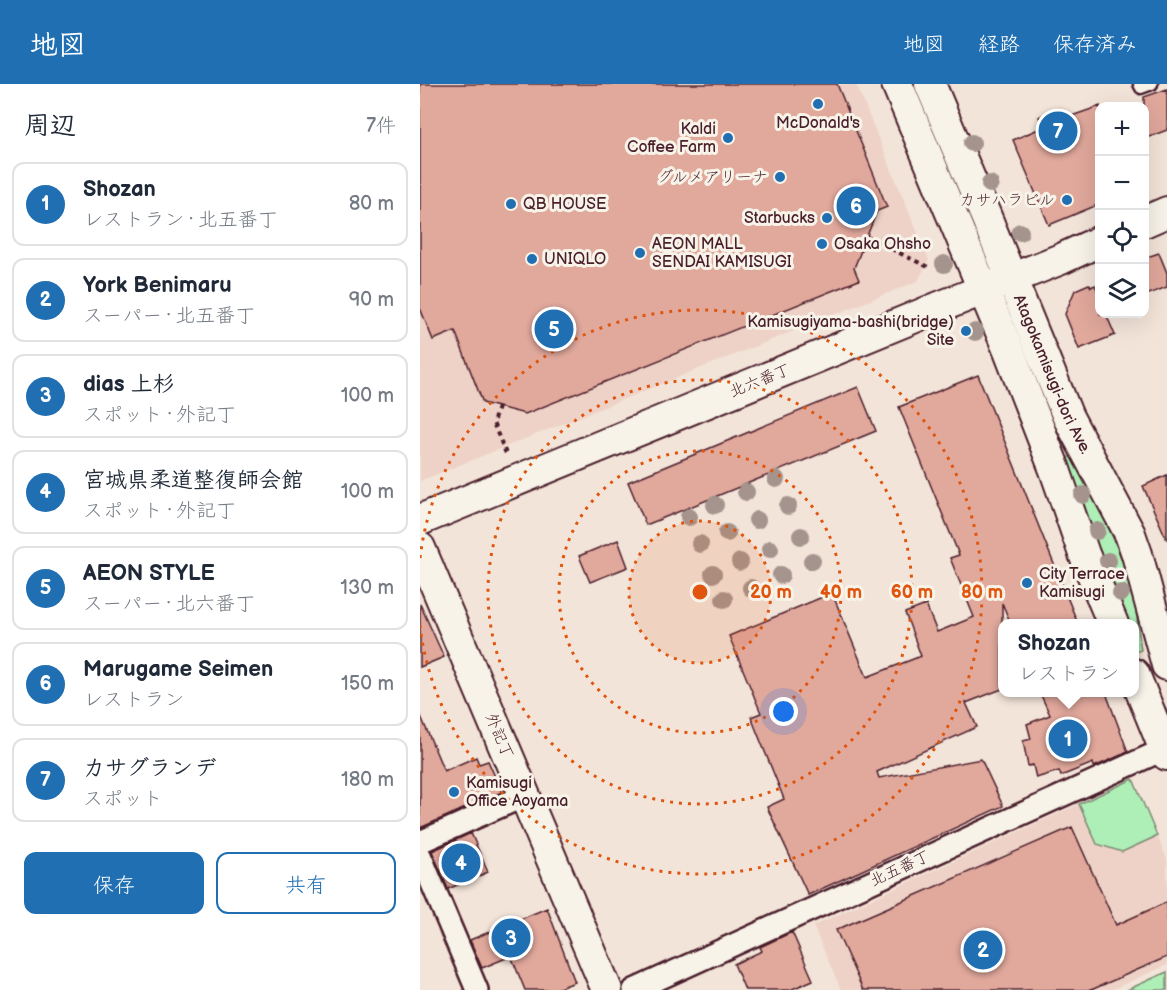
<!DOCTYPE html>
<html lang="ja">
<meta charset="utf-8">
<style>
body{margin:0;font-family:"Balsamiq Sans","Klee One",sans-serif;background:#f2f2f3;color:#1f2937}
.controls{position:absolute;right:18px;top:18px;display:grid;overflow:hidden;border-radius:12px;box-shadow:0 6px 24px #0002}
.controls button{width:54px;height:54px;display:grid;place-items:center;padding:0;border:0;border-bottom:2px solid #e0e1e3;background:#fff;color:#1f2937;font:30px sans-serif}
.you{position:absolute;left:364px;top:628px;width:21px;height:21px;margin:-15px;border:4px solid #fff;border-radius:50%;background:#1a73e8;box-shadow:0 0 0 9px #1a73e833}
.badge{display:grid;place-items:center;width:39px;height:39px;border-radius:50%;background:#1f6fb2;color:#fff;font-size:20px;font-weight:700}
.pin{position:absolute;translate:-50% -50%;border:3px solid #fff;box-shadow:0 2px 6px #0006}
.popup{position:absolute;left:578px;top:535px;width:141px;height:78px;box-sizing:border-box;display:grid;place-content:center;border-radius:12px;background:#fff;filter:drop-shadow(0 2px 4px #0005);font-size:20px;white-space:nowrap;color:#747a83}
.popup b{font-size:22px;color:#1f2937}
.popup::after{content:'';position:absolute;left:50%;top:100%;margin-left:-12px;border:12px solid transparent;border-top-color:#fff}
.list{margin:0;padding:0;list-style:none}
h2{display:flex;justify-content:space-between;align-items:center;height:78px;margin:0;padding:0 24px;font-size:26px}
h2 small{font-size:20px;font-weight:400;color:#747a83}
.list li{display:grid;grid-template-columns:39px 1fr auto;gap:18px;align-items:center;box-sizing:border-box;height:84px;margin:0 12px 12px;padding:0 12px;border:2px solid #e0e1e3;border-radius:12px}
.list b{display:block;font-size:22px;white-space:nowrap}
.list p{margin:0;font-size:20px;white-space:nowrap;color:#747a83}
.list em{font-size:20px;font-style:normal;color:#747a83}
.actions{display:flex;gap:12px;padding:18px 24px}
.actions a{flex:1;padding:14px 0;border:2px solid #1f6fb2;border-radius:12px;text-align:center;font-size:21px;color:#1f6fb2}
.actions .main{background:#1f6fb2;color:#fff}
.icon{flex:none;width:33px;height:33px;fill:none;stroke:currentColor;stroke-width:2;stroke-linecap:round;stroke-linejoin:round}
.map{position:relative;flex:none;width:747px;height:906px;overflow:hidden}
header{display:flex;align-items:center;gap:36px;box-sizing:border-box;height:84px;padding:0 30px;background:#1f6fb2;color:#fff}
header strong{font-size:28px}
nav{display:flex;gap:33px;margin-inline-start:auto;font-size:21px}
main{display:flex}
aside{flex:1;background:#fff}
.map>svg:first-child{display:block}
.built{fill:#eed2c7}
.green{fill:#aeefb7;stroke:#7c8771;stroke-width:1.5}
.building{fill:#e1a89c;stroke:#4a1f2b;stroke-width:1.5}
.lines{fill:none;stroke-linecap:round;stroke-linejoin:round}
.lane-casing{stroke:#4a1f2b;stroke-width:15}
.street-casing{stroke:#4a1f2b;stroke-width:26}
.secondary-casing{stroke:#4a1f2b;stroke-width:34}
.path{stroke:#4a1f2b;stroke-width:4;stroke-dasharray:4.5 4.5;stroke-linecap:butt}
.lane{stroke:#f7f3e8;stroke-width:10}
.street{stroke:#f7f3e8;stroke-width:21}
.secondary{stroke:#f7f3e8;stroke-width:30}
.tree{fill:#a4948d}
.ring{fill:none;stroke:#e0560e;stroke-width:3;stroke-dasharray:3 6}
.poi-dot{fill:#1f6fb2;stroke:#f7f3e8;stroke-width:2}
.labels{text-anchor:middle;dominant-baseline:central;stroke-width:6;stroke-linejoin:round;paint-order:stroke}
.poi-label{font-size:16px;fill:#4a1f2b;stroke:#f7f3e8;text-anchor:start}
.street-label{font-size:16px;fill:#4a1f2b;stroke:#f7f3e8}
.centre{fill:#e0560e;stroke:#f7f3e8;stroke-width:3}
.ring-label{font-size:18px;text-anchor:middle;font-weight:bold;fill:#e0560e;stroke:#f7f3e8;stroke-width:6;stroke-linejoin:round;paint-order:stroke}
</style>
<header>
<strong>地図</strong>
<nav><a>地図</a><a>経路</a><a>保存済み</a></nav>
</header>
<main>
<aside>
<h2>周辺<small>7件</small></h2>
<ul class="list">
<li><span class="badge">1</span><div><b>Shozan</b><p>レストラン · 北五番丁</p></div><em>80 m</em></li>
<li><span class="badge">2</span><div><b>York Benimaru</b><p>スーパー · 北五番丁</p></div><em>90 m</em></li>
<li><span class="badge">3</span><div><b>dias 上杉</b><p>スポット · 外記丁</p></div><em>100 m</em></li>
<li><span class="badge">4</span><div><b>宮城県柔道整復師会館</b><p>スポット · 外記丁</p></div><em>100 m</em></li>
<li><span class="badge">5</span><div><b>AEON STYLE</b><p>スーパー · 北六番丁</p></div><em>130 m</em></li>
<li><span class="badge">6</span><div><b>Marugame Seimen</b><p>レストラン</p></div><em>150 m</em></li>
<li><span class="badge">7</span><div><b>カサグランデ</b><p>スポット</p></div><em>180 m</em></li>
</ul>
<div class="actions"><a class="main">保存</a><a>共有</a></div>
</aside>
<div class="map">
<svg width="747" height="906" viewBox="0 0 747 906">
<rect width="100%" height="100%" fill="#f3e4d9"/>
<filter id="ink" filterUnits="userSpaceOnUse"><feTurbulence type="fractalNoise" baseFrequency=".0167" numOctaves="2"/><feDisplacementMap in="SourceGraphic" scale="12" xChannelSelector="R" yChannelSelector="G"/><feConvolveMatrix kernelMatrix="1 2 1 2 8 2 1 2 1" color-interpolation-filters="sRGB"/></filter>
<g filter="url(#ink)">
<path class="built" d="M0 0H436L509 176 498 197 0 397Z
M713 695 747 775V881L691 906H421L393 842Z"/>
<path class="green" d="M653 371C676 415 698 459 712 507 717 525 718 547 721 566L715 568 714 540 702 539 650 399 647 374Z
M713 695 737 752 702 768 677 760 659 720Z
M747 888V906H707Z"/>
<path class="building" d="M0 0H417L467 123 457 127 434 184 439 196 105 330 63 319 35 247 13 256 0 224Z
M747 5V46L724 55V13Z
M680 22V120L629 141 593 56 623 43 619 33 639 25 643 35Z
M739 169 747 189V203L724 212V174Z
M669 200 671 203 675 201 680 212V230H686L695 251 659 265 645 230 655 206Z
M558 291 658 540H591L582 519V605L546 619 557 643 457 688 459 694 561 675 583 722 388 811 347 723 364 715 331 633 341 629 309 552 412 509 447 593 501 572 485 529 506 521 517 548 554 533 530 474 539 471 479 323Z
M438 303 456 347 226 441 208 398Z
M747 391V456L723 402Z
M198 456 208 483 170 498 159 472Z
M0 520 24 573 0 583Z
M620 609H686L708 668 674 683 673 679 641 692 639 687 616 694 613 681 608 682 603 657 611 655 607 640 630 631Z
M0 630 24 687 56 673 59 680 68 677 82 708 0 744Z
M652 743 696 841 747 818V873L671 906H443L416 846Z
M51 749 68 788 28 805 12 767Z
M127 824 155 898 134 906H105L91 872 62 884 50 856Z
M372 848 393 896 370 906H325L314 880 342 867 340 863Z"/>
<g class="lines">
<defs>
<path id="lane" d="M719 0 721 4 732 0"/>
<path id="street" d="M0 758 104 712
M0 771 57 906
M214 906 747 664"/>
<g id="secondary">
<path d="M477 0 589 267 635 386 664 470 693 540"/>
<path id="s1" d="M510 0 567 135 648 333 710 450 717 470 747 581"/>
<path d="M724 138 747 128"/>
<path d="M0 436 517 224 641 175 680 157"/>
<path d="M0 464 187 906"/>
<path d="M714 590 747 671"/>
</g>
</defs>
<use href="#lane" class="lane-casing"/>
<use href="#street" class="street-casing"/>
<use href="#secondary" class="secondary-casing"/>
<path class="path" d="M447 153 510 184
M78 323 73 339 87 372"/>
<use href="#lane" class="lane"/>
<use href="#street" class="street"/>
<use href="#secondary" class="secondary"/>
</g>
<g class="tree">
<circle cx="552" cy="59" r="9"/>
<circle cx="570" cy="100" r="9"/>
<circle cx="600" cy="148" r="9"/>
<circle cx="524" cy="180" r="9"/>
<circle cx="555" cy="248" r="9"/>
<circle cx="356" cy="395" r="9"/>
<circle cx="326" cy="408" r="9"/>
<circle cx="663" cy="411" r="9"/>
<circle cx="295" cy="421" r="9"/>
<circle cx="368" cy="422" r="9"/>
<circle cx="269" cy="433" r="9"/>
<circle cx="337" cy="436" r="9"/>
<circle cx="677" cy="447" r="9"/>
<circle cx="307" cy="449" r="9"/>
<circle cx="381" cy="452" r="9"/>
<circle cx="280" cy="460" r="9"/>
<circle cx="350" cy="465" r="9"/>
<circle cx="392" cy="477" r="9"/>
<circle cx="688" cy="477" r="9"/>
<circle cx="320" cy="478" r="9"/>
<circle cx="293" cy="490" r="9"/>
<circle cx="361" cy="491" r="9"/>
<circle cx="331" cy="504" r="9"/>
<circle cx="701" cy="509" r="9"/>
<circle cx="304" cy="515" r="9"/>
</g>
</g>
<circle cx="280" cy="508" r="71" fill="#e0560e" fill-opacity=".12"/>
<g class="ring">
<circle cx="280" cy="508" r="71"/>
<circle cx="280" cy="508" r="141"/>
<circle cx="280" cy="508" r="212"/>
<path d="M0 474A282 282 0 1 1 0 542"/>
</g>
<g class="poi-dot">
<circle cx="398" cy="20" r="6"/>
<circle cx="308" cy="54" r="6"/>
<circle cx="360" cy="93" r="6"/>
<circle cx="647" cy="116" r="6"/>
<circle cx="91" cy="120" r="6"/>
<circle cx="407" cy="134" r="6"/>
<circle cx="402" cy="160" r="6"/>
<circle cx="220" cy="169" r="6"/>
<circle cx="112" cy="175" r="6"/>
<circle cx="546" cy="247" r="6"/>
<circle cx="607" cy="499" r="6"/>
<circle cx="34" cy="708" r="6"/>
</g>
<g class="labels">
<g class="poi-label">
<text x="398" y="39" text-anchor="middle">McDonald's</text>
<text x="296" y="45" text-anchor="end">Kaldi<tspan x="296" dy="18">Coffee Farm</tspan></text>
<text x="348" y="93" text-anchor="end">グルメアリーナ</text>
<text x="635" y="116" text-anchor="end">カサハラビル</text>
<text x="103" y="120">QB HOUSE</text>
<text x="395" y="134" text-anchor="end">Starbucks</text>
<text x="232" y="160">AEON MALL<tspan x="232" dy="18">SENDAI KAMISUGI</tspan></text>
<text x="414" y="160">Osaka Ohsho</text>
<text x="124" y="175">UNIQLO</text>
<text x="534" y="238" text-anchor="end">Kamisugiyama-bashi(bridge)<tspan x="534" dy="18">Site</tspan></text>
<text x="619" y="490">City Terrace<tspan x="619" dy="18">Kamisugi</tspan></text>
<text x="46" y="699">Kamisugi<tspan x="46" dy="18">Office Aoyama</tspan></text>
</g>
<g class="street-label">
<text stroke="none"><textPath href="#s1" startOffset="315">Atagokamisugi-dori Ave.</textPath></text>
<text transform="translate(340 297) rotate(-22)">北六番丁</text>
<text transform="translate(79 652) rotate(67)">外記丁</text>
<text transform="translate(480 785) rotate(-25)">北五番丁</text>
</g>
</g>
<circle cx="280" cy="508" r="9" class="centre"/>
<g class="ring-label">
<text x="351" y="514">20 m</text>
<text x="421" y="514">40 m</text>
<text x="492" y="514">60 m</text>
<text x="562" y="514">80 m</text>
</g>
</svg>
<div class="controls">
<button>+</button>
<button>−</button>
<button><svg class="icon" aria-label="locate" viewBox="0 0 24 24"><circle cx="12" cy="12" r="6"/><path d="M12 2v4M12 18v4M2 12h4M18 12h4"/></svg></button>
<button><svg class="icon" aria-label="layers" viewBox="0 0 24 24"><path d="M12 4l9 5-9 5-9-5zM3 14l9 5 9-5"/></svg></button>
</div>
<div class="you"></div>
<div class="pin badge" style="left:648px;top:655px">1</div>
<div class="popup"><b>Shozan</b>レストラン</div>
<div class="pin badge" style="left:563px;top:866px">2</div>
<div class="pin badge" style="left:91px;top:854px">3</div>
<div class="pin badge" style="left:41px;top:779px">4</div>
<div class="pin badge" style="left:134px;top:245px">5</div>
<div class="pin badge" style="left:436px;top:122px">6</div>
<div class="pin badge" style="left:638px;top:47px">7</div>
</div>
</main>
